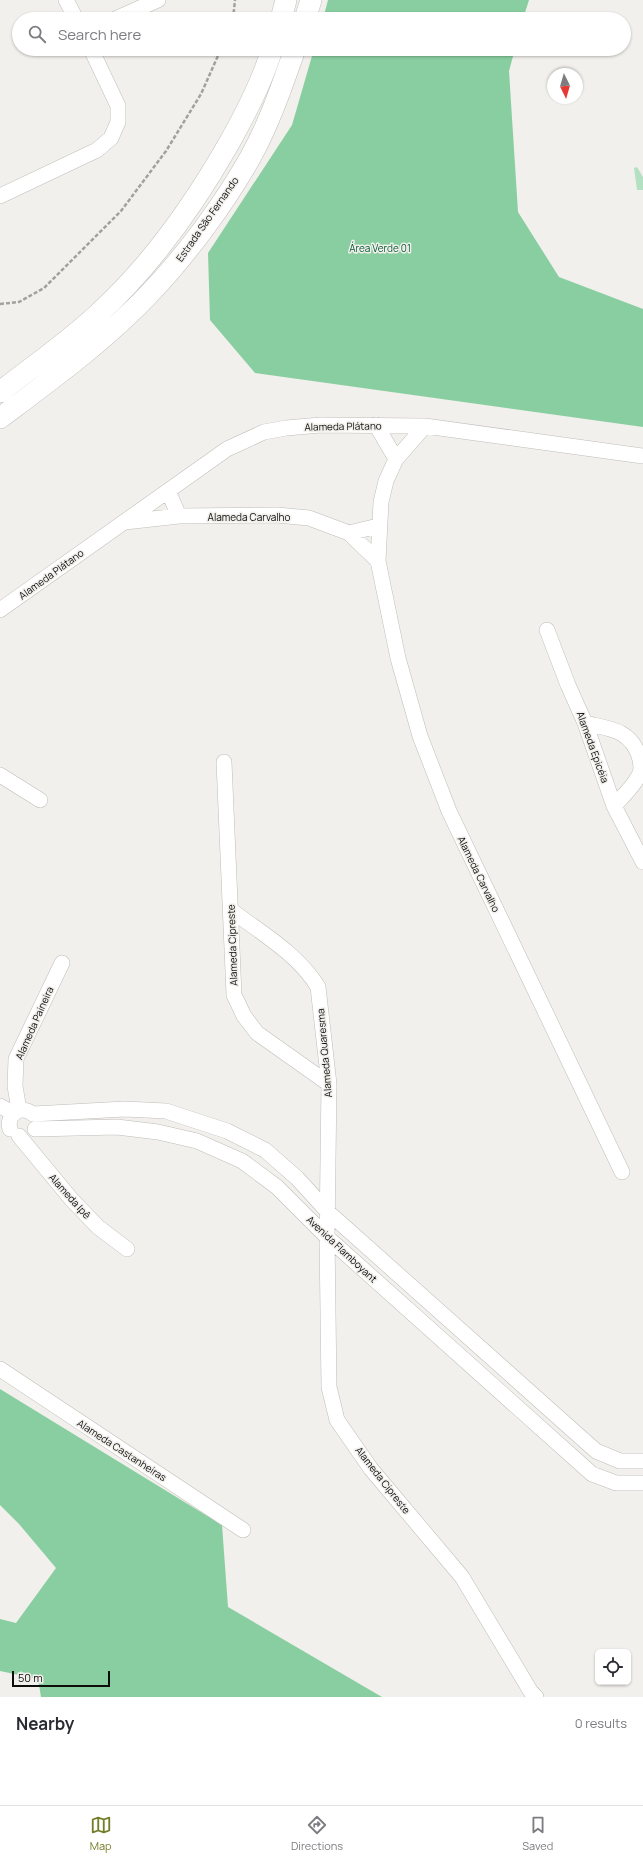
<!DOCTYPE html>
<meta charset="utf-8">
<style>
body{margin:0;font-family:Manrope,sans-serif;background:#f7f7f7;color:#2b2b33}
.controls{position:absolute;right:12px;bottom:12px;display:grid;overflow:hidden;border-radius:6px;box-shadow:0 1px 3px #0004}
.controls button{width:36px;height:36px;display:grid;place-items:center;padding:0;border:0;border-bottom:1px solid #e1e1e2;background:#fff;color:#2b2b33;font:20px sans-serif}
.compass{position:absolute;left:547px;top:68px;width:36px;height:36px;border-radius:50%;background:#fff;box-shadow:0 1px 3px #0004;rotate:175deg}
.scale{position:absolute;left:12px;bottom:10px;width:98px;box-sizing:border-box;padding-left:4px;border:2px solid #0e0d0c;border-top:0;font-size:11px;line-height:14px;white-space:nowrap;color:#0e0d0c;-webkit-text-stroke:3px #f2f0ec;paint-order:stroke}
.list{margin:0;padding:0;list-style:none}
h2{display:flex;justify-content:space-between;align-items:center;height:52px;margin:0;padding:0 16px;font-size:17px}
h2 small{font-size:13px;font-weight:400;color:#7c7c81}
.icon{flex:none;width:22px;height:22px;fill:none;stroke:currentColor;stroke-width:2;stroke-linecap:round;stroke-linejoin:round}
.map{position:relative;flex:none;width:643px;height:1697px;overflow:hidden}
.search{position:absolute;background:#fff;box-shadow:0 1px 3px #0004;left:12px;right:12px;top:12px;height:44px;display:flex;align-items:center;gap:10px;box-sizing:border-box;padding:0 14px;border-radius:22px;color:#7c7c81;font-size:15px}
.sheet{height:108px;background:#fff}
nav{display:flex;justify-content:space-around;align-items:center;box-sizing:border-box;height:56px;border-top:1px solid #e1e1e2;background:#fff;font-size:11px;color:#7c7c81}
nav a{display:grid;justify-items:center;gap:2px}
nav .on{color:#757c27}
.map>svg:first-child{display:block}
.green{fill:#b4e1c2}
.forest{fill:#89cea0}
.lines{fill:none;stroke-linecap:round;stroke-linejoin:round}
.minor-casing{stroke:#bfbdb9;stroke-width:16}
.secondary-casing{stroke:#bfbdb9;stroke-width:22}
.path{stroke:#a3a19e;stroke-width:2.5;stroke-dasharray:4 2;stroke-linecap:butt}
.minor{stroke:#fff;stroke-width:15}
.secondary{stroke:#fff;stroke-width:21}
.labels{text-anchor:middle;dominant-baseline:central;stroke-width:3;stroke-linejoin:round;paint-order:stroke}
.street-label{font-size:10px;fill:#0e0d0c;stroke:#f2f0ec}
.park-label{font-size:10px;fill:#015930;stroke:#f2f0ec}
</style>
<div class="map">
<svg width="643" height="1697" viewBox="0 0 643 1697">
<rect width="100%" height="100%" fill="#f2f0ec"/>
<path class="green" d="M637 167 643 177V190H637L634 168Z"/>
<path class="forest" d="M328 0H529L523 19H323Z
M314 49H515L509 71 518 212 559 277 643 309V427L255 373 210 320 208 253 292 125Z
M0 1389 222 1525 228 1607 382 1697H41L38 1679 0 1671V1619L16 1623 56 1568 19 1524 0 1505Z"/>
<g class="lines">
<defs>
<path id="minor" d="M66 0 76 19
M115 19 158 0
M0 196 97 150 111 138 118 122V106L91 49
M376 425 396 459
M425 426 396 459 386 481 381 502 378 561 398 658 420 736 449 811 622 1172
M168 491 179 516
M125 522 179 516 277 515 309 518 349 533 378 561
M349 533 378 526
M0 610 227 449 264 432 286 428 321 425 425 426 643 456
M547 630 568 685 585 723 614 806 643 862
M585 723C609 729 630 729 639 756 641 763 642 772 638 777 632 788 622 797 614 806
M224 762 234 995 244 1016 257 1033 329 1084
M0 775 40 800
M231 910C261 933 298 954 318 987L329 1084 327 1237 329 1387 337 1420 371 1469 462 1577 531 1692 536 1697
M0 1106 13 1113
M19 1110 15 1086 16 1059 62 963
M10 1129C6 1115 20 1104 33 1114L125 1109 166 1111 227 1131 265 1150 297 1178 328 1212 596 1451 620 1461H643
M35 1129 117 1127 158 1132 197 1141 242 1161 277 1187 327 1237 592 1474 616 1483H643
M19 1136 72 1200 98 1227 127 1249
M0 1369 243 1530"/>
<path id="secondary" d="M281 19 286 0
M305 19 311 0
M0 392C32 367 67 343 97 315 151 266 192 208 228 145 245 115 262 83 272 49
M0 418C52 379 107 339 151 292 187 254 224 204 250 158 269 124 282 86 295 49"/>
</defs>
<use href="#minor" class="minor-casing"/>
<use href="#secondary" class="secondary-casing"/>
<path class="path" d="M233 19 235 0
M0 304 19 302 44 288 121 211 166 151 201 94 221 49"/>
<use href="#minor" class="minor"/>
<use href="#secondary" class="secondary"/>
</g>
<g class="labels">
<g class="street-label">
<text transform="translate(207 219) rotate(-55)">Estrada São Fernando</text>
<text transform="translate(343 426) rotate(-1)">Alameda Plátano</text>
<text x="249" y="517">Alameda Carvalho</text>
<text transform="translate(51 574) rotate(-36)">Alameda Plátano</text>
<text transform="translate(593 747) rotate(70)">Alameda Epicéia</text>
<text transform="translate(479 874) rotate(64)">Alameda Carvalho</text>
<text transform="translate(232 945) rotate(-92)">Alameda Cipreste</text>
<text transform="translate(34 1023) rotate(-66)">Alameda Paineira</text>
<text transform="translate(324 1053) rotate(-95)">Alameda Quaresma</text>
<text transform="translate(70 1196) rotate(48)">Alameda Ipê</text>
<text transform="translate(342 1249) rotate(43)">Avenida Flamboyant</text>
<text transform="translate(122 1450) rotate(33)">Alameda Castanheiras</text>
<text transform="translate(383 1480) rotate(52)">Alameda Cipreste</text>
</g>
<g class="park-label">
<text x="380" y="248">Área Verde 01</text>
</g>
</g>
</svg>
<div class="controls">
<button><svg class="icon" aria-label="locate" viewBox="0 0 24 24"><circle cx="12" cy="12" r="6"/><path d="M12 2v4M12 18v4M2 12h4M18 12h4"/></svg></button>
</div>
<svg class="compass" viewBox="-18 -18 36 36"><path d="M0-13l5 13h-10z" fill="#e53935"/><path d="M0 13l5-13h-10z" fill="#7c7c81"/></svg>
<div class="scale">50 m</div>
<div class="search"><svg class="icon" aria-label="search" viewBox="0 0 24 24"><circle cx="10" cy="10" r="6"/><path d="M15 15l6 6"/></svg>Search here</div>
</div>
<section class="sheet">
<h2>Nearby<small>0 results</small></h2>
<ul class="list">
</ul>
</section>
<nav>
<a class="on"><svg class="icon" aria-label="map" viewBox="0 0 24 24"><path d="M3 6l6-2 6 2 6-2v14l-6 2-6-2-6 2zM9 4v14M15 6v14"/></svg>Map</a>
<a><svg class="icon" aria-label="directions" viewBox="0 0 24 24"><path d="M12 3l9 9-9 9-9-9zM9 14v-3h6M13 9l2 2-2 2"/></svg>Directions</a>
<a><svg class="icon" aria-label="saved" viewBox="0 0 24 24"><path d="M7 4h10v16l-5-4-5 4z"/></svg>Saved</a>
</nav>
